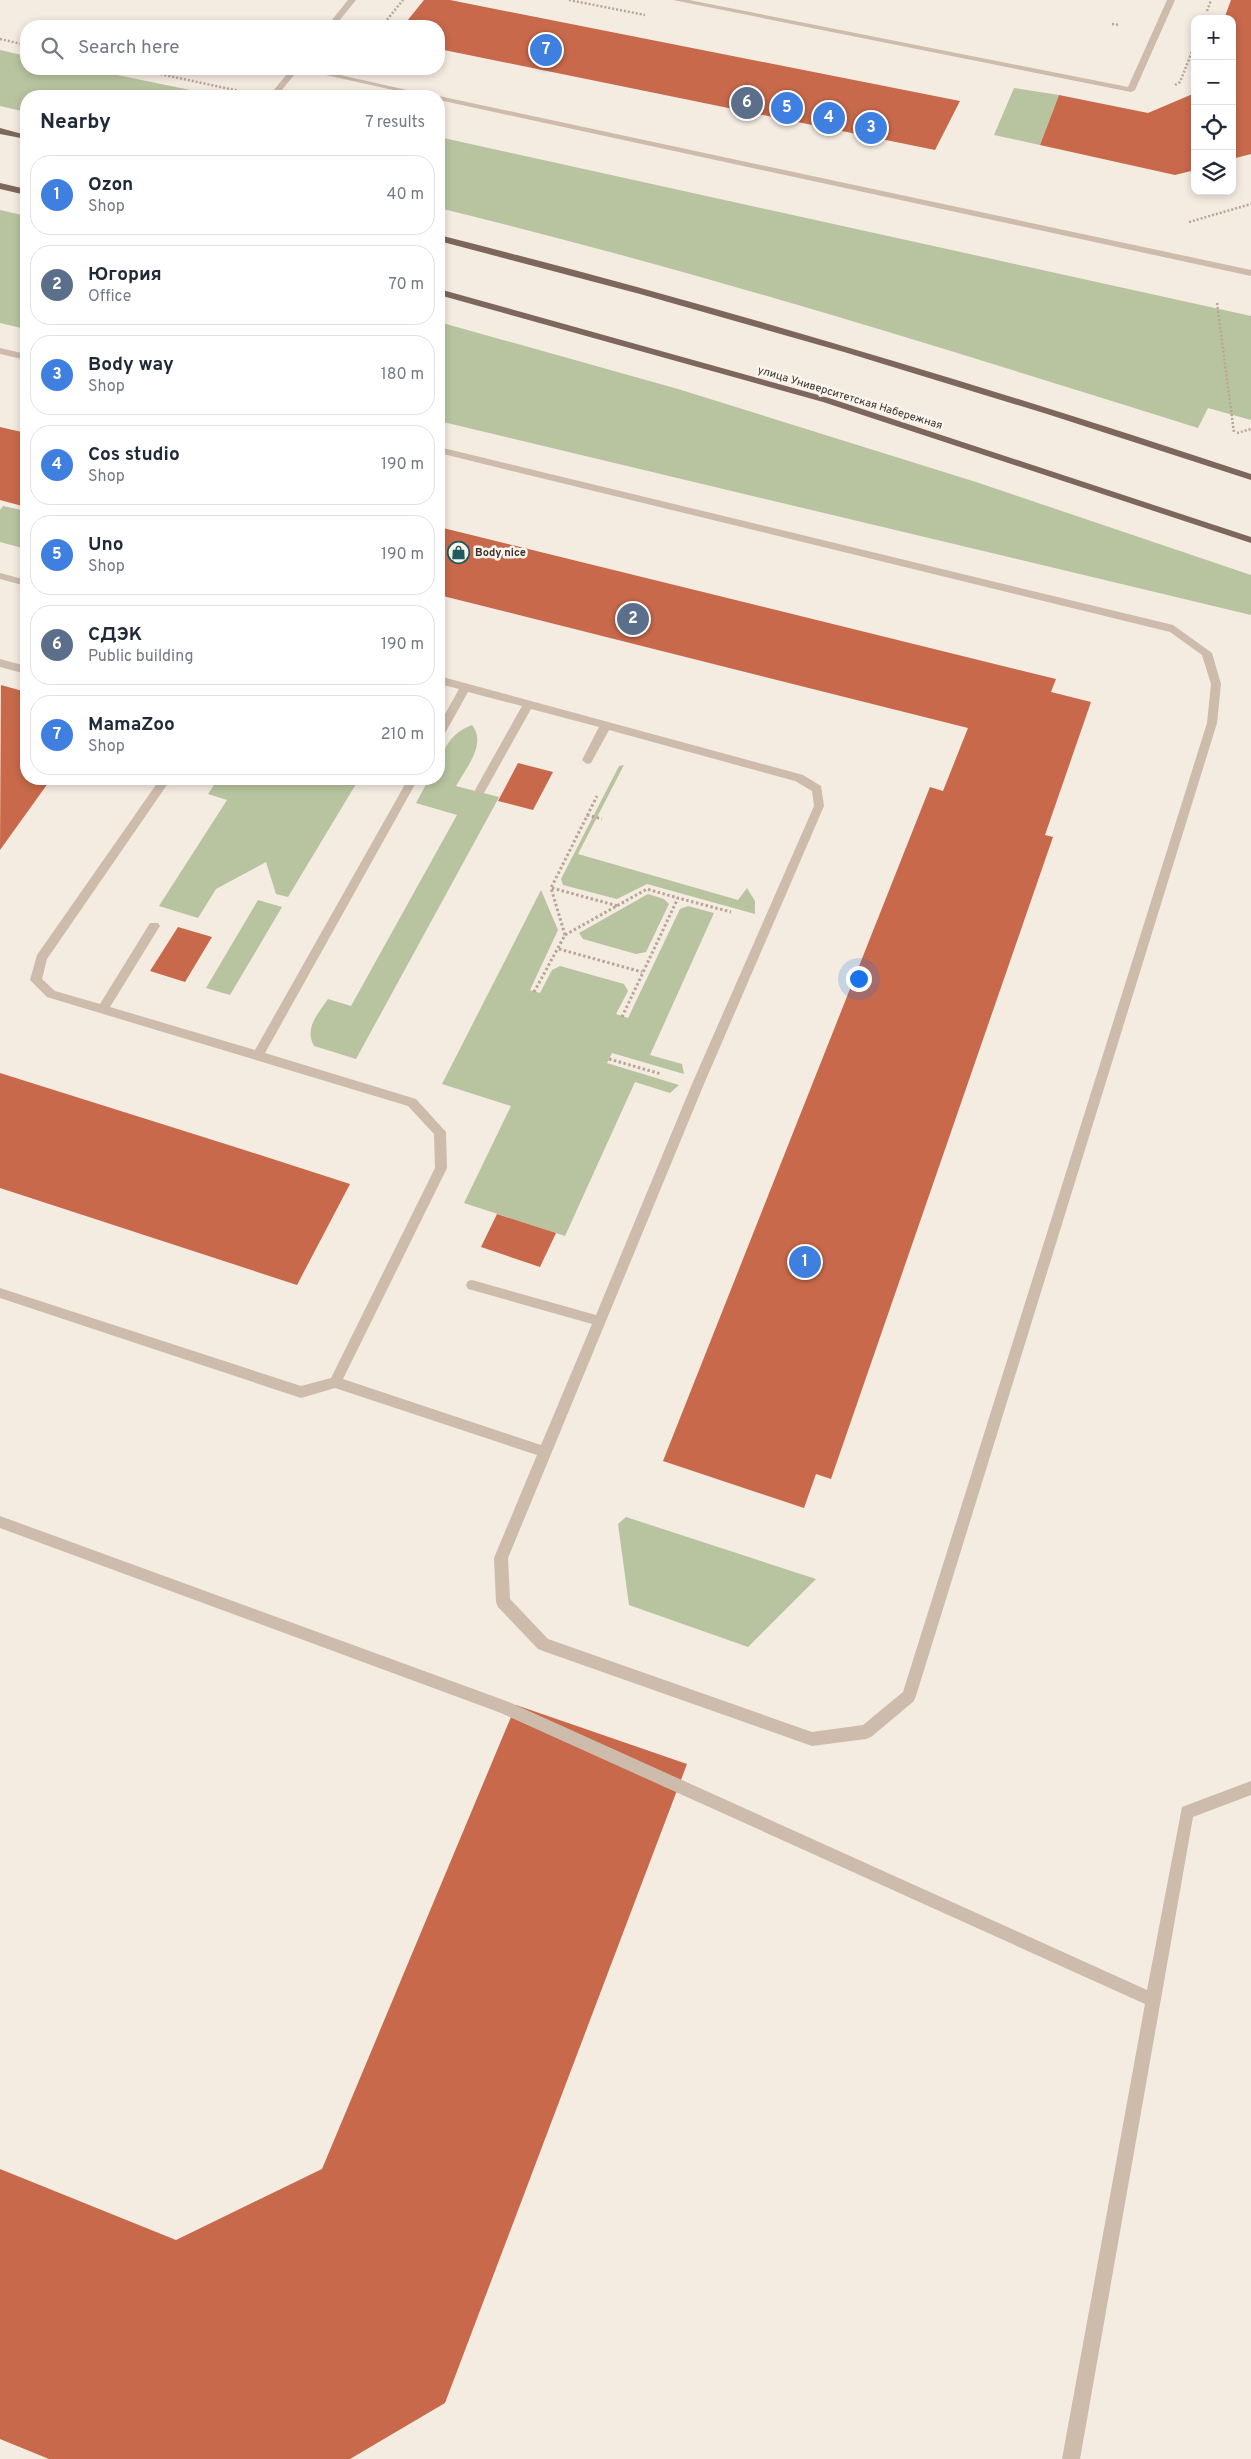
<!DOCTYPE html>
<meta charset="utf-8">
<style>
body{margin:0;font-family:Overpass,sans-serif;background:#f6f6f7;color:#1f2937}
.controls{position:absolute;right:15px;top:15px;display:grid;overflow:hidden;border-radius:10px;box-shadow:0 2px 8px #0003}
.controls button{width:45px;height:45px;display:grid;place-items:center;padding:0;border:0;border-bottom:1px solid #e0e1e3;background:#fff;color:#1f2937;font:25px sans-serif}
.you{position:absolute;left:858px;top:978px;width:18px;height:18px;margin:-12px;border:4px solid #fff;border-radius:50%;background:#1a73e8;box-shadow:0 0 0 8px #1a73e833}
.badge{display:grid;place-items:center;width:32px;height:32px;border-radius:50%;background:#1f5a5e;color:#fff;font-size:16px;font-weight:700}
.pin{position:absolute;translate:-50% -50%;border:2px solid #fff;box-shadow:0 1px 5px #0006}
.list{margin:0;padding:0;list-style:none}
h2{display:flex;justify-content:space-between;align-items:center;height:65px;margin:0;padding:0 20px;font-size:21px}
h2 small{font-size:16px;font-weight:400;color:#747a83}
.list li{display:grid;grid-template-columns:32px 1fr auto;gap:15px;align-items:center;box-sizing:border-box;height:80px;margin:0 10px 10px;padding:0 10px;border:1px solid #e0e1e3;border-radius:20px}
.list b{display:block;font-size:19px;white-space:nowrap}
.list p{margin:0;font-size:16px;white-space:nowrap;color:#747a83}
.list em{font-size:16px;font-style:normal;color:#747a83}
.icon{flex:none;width:28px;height:28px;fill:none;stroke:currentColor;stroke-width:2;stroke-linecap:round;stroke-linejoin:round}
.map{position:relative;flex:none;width:1251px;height:2459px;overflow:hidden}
.search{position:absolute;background:#fff;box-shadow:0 2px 8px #0003;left:20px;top:20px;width:425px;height:55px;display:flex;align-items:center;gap:12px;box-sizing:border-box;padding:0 18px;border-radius:20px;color:#747a83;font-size:19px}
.panel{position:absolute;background:#fff;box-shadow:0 2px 8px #0003;left:20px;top:90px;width:425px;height:695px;border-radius:20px}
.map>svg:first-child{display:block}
.green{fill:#b8c4a0}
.building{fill:#c8694b}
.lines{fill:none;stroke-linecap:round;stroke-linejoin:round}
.path-far1{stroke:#b9a596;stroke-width:2.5;stroke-dasharray:2 2;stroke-linecap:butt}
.path{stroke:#b9a596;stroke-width:3;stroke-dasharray:2.5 2.5;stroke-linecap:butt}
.service{fill:#cdbbac;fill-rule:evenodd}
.primary{fill:#7d675c;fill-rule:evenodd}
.labels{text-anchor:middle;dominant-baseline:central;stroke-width:5;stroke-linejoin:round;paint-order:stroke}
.far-street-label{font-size:11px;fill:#3b302b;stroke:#fbf5ee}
.far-poi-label{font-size:11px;font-weight:bold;fill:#3b302b;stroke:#fbf5ee;text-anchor:start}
</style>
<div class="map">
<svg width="1251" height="2459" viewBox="0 0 1251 2459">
<rect width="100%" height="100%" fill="#f4ebe1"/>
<path class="green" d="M0 50 26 56V69H88L200 92 197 96H26V112L0 106Z
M1014 88 1059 95 1040 145 994 135Z
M439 137 1251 316V420L1208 408 1198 428C946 349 695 270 439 208Z
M0 210 26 216V329L0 323Z
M439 322 678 389 976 482 1251 575V615L439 421Z
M3 506 26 511V549L0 542V510Z
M472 725C487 744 466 768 456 786L499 797 497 801 356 1059 314 1046C304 1028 318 1014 328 999L351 1006 457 815 416 803 429 779H439C439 754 448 734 472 725Z
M624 765 578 854 738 900 747 888 755 901V914L647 884 617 899 563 885 561 879 619 766Z
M218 779H359L288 897 276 894 266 862 216 889 198 918 159 906 227 800 208 794Z
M541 890 558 930 530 990 540 993 552 970 560 966 624 984 628 991 616 1014 628 1018 680 909 688 906 714 913 650 1055 682 1064 684 1074 612 1053 607 1063 679 1085 670 1093 635 1082 565 1236 464 1203 511 1106 442 1084Z
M648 894 664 899 669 904 646 952 636 954 583 939 579 933Z
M258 900 282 907 230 995 206 988Z
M626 1517 816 1579 748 1647 629 1605 618 1524Z"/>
<path class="building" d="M424 0H450L960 101 935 150 439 49V26H403Z
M1231 0H1251V154L1232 159V19H1224Z
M1195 93V170L1175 175 1040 145 1059 95 1148 113Z
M0 427 26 433V507L0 500Z
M439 527 1056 679 1051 692 1091 702 1045 835 1053 837 831 1479 816 1474 804 1508 663 1461 930 787 943 791 968 728 439 595Z
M1 685 26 692V779H51L0 850Z
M518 763 553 772 533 810 498 801Z
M178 927 212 937 185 982 150 971Z
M0 1073 235 1147 350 1184 297 1285 0 1188Z
M497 1214 556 1233 540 1267 481 1247Z
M516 1705 687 1764 445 2403 350 2459H49L0 2439V2169L176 2240 322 2169Z"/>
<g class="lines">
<path class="path-far1" d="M569 0 645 15
M1207 11 1211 0
M1112 24 1120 25
M382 26 403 0
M0 39 26 45
M137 69 239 91
M1175 85 1180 82 1195 44
M1189 222 1251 204
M1217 303 1234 433
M1237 433 1251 429"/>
<path class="path" d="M587 815 602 819
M552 888 618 906
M565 935 551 888 597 796
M559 949 642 972
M534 992 565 935 647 889 678 898
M622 1017 678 898 731 912
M609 1059 661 1074"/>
<path class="service" d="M348 0H356L335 26H327Z
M673 0H689L1128 87 1167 0H1175L1135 90 1131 92Z
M291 69H313L434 96H420L299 69 277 96H269Z
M436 96H439L1251 270V276L439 100V96Z
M0 348 26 354V360L0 354Z
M439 447 1173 625 1212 653 1221 684 1217 723 916 1696 914 1701 871 1737 866 1739 812 1746 543 1651 538 1649 498 1607 496 1602 494 1558 537 1455 335 1388 301 1398 0 1298V1288L301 1386 331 1378 435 1168 434 1134 408 1106 47 997 30 980 37 955 160 779H171L47 959 42 979 55 991 100 1004 150 923H158L160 926 158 929 110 1007 255 1050 408 779H418L265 1053 416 1099 446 1132 447 1168 343 1379 541 1445 592 1324 472 1290 468 1289 466 1285 468 1281 472 1280 596 1315 692 1084 814 806 812 791 795 781 609 730 591 763 587 764 582 760 599 727 531 709 484 793H476L475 790 522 706 468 692 443 737 439 738V725L459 689 439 684V676L803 775 821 786 824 806 704 1084 508 1558 510 1599 548 1639 812 1732 863 1725 903 1692 1207 723 1211 684 1202 655 1170 632 439 453Z
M0 573 26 580V586L0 579Z
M0 659 26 666V674L0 667Z
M0 1516 509 1702 1147 1990 1182 1807 1251 1781V1795L1193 1817 1080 2459H1062L1145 2004 501 1713 0 1528Z"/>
<path class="primary" d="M0 128 26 135V139L0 134Z
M0 183 26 189V195L0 189Z
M439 235C713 304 983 385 1251 474V480L1047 414 844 352 640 294 439 241Z
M439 289 829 398 1251 537V543L823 402 439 295Z"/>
</g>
<defs>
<symbol id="shop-ring" viewBox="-11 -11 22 22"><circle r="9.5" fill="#fbf5ee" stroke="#1f5a5e" stroke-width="1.5"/><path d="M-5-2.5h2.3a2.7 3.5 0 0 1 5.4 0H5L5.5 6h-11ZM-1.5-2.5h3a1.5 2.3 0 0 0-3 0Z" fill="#1f5a5e"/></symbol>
</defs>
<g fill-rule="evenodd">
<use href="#shop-ring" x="446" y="540" width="25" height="25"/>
</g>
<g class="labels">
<g class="far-street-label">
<text transform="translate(850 398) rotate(17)">улица Университетская Набережная</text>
</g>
<g class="far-poi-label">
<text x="475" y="553">Body nice</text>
</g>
</g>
</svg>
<div class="controls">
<button>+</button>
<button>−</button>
<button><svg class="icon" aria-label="locate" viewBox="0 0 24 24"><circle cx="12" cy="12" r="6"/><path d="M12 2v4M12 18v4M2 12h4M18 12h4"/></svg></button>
<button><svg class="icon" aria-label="layers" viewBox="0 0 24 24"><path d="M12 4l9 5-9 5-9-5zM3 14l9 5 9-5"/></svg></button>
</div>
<div class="you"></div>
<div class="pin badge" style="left:805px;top:1262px;background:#3f7fe0">1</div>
<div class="pin badge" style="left:633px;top:619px;background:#5c6f8a">2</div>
<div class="pin badge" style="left:871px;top:128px;background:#3f7fe0">3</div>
<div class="pin badge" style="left:829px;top:118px;background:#3f7fe0">4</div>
<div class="pin badge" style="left:787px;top:108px;background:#3f7fe0">5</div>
<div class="pin badge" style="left:747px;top:103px;background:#5c6f8a">6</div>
<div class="pin badge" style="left:546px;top:50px;background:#3f7fe0">7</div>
<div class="search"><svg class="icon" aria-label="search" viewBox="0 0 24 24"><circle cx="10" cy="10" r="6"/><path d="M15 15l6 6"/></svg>Search here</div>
<section class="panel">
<h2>Nearby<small>7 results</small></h2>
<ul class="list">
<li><span class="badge" style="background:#3f7fe0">1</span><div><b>Ozon</b><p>Shop</p></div><em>40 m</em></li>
<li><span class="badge" style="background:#5c6f8a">2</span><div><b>Югория</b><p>Office</p></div><em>70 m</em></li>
<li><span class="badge" style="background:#3f7fe0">3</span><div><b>Body way</b><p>Shop</p></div><em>180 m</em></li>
<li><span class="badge" style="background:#3f7fe0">4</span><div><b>Cos studio</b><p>Shop</p></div><em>190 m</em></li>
<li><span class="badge" style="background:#3f7fe0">5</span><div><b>Uno</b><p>Shop</p></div><em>190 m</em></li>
<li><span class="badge" style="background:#5c6f8a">6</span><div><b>СДЭК</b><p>Public building</p></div><em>190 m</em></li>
<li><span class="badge" style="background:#3f7fe0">7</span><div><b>MamaZoo</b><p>Shop</p></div><em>210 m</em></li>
</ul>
</section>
</div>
